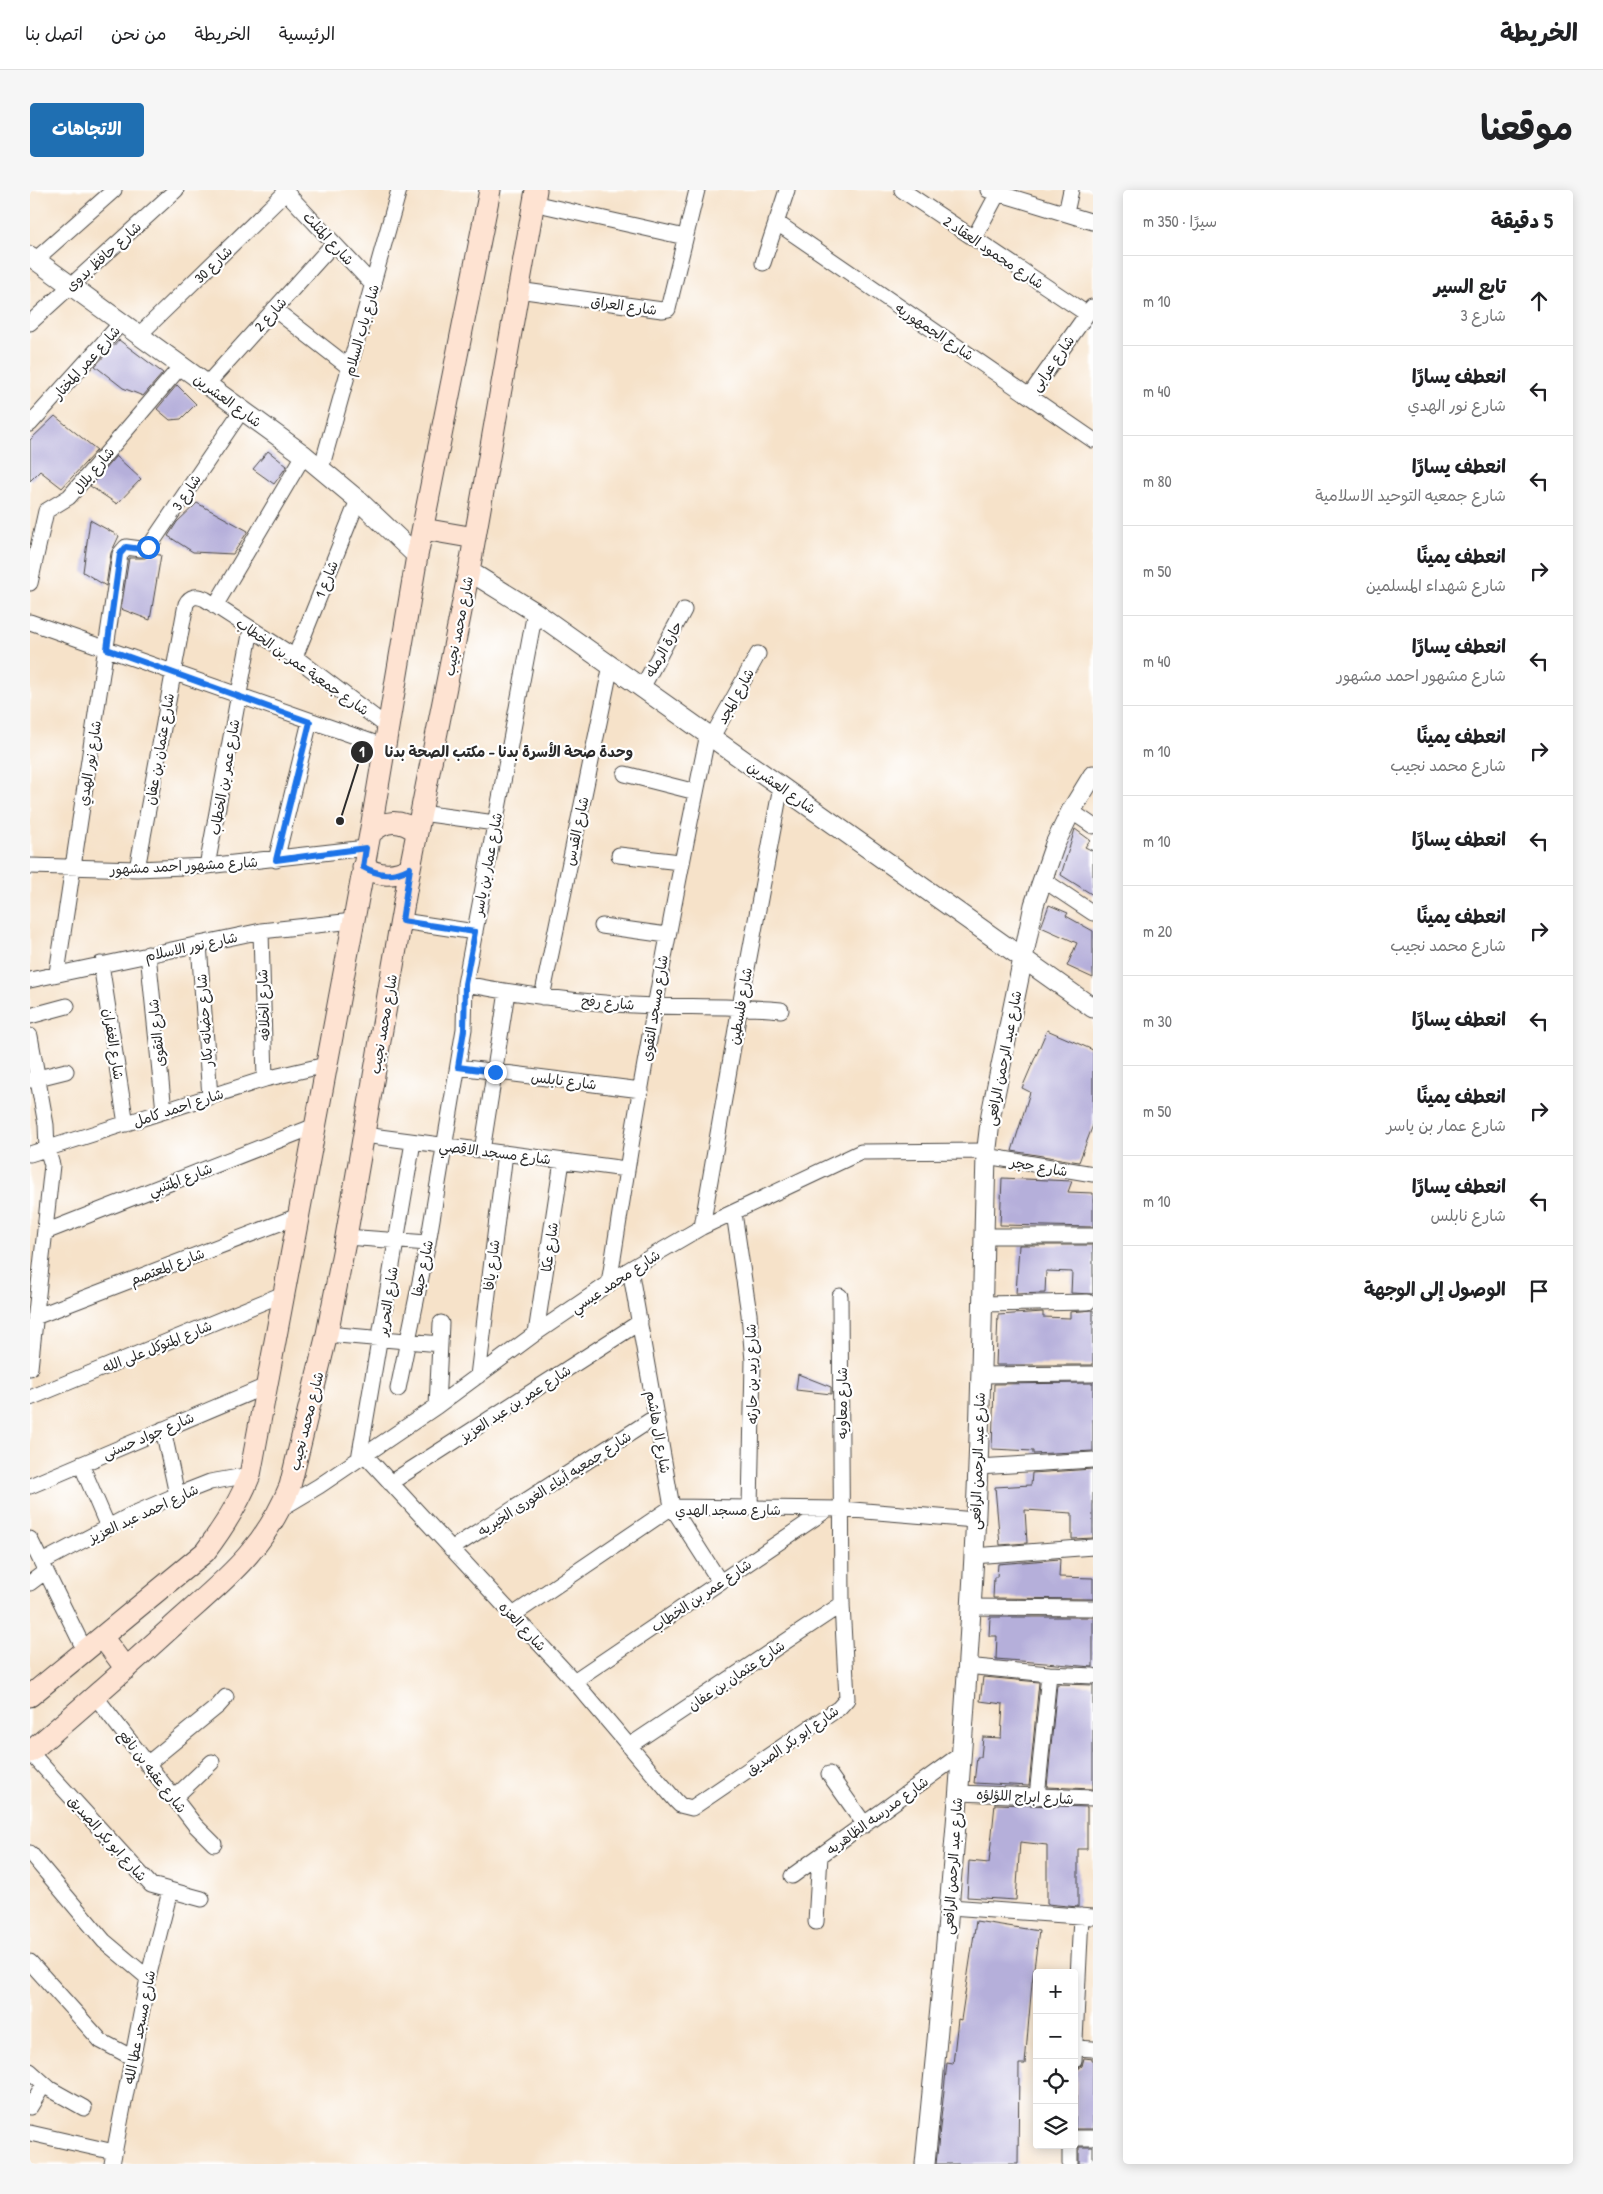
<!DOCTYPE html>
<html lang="ar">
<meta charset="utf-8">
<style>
body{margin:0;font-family:"Patrick Hand","Playpen Sans Arabic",sans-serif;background:#f6f6f6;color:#202124;direction:rtl}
.controls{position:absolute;right:15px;bottom:15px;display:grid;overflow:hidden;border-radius:5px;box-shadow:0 2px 12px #0003}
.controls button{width:45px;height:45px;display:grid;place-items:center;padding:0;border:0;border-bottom:1px solid #e0e0e0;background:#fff;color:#202124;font:25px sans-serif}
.stop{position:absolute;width:15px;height:15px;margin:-11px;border:4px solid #1a73e8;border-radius:50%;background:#fff}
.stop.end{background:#1a73e8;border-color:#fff;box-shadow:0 1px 5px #0008}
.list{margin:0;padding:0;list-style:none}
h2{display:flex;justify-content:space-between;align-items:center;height:65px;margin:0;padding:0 20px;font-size:21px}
h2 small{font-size:16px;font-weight:400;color:#757577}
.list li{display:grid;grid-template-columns:32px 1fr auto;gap:15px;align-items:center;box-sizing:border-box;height:90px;padding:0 20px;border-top:1px solid #e0e0e0}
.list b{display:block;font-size:19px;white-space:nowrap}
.list p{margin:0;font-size:16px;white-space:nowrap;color:#757577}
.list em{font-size:16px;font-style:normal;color:#757577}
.icon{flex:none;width:28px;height:28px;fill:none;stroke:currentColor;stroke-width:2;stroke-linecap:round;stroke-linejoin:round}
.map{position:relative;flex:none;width:1063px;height:1974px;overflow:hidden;direction:ltr;border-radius:5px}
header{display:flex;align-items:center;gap:30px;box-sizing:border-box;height:70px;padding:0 25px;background:#fff;border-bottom:1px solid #e0e0e0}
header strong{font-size:24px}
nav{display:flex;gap:28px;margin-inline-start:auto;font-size:18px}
.intro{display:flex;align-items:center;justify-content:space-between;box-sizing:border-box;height:120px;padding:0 30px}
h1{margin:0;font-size:35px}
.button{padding:12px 22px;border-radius:5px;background:#1f6fb2;color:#fff;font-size:18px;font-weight:700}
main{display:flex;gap:30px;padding:0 30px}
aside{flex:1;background:#fff;border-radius:5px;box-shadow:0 2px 12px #0003}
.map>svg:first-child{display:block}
.building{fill:#b5afda}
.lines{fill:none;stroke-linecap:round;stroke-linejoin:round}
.minor-casing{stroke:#494643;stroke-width:17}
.tertiary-casing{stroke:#494643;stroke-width:21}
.secondary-casing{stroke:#494643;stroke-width:23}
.minor{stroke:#fff;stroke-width:15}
.tertiary{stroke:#fff;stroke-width:19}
.secondary{stroke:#fee3d2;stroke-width:21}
.route{stroke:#1a73e8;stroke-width:6}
.labels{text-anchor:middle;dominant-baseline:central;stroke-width:4.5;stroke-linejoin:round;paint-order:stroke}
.street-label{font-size:14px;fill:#2b2b2b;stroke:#fff}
.leader{fill:none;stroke:#2b2b2b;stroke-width:2}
.callout-dot{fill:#2b2b2b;stroke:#fff;stroke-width:2}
.mark-label{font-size:15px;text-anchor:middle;font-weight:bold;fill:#fff}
.callout-label{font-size:15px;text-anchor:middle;font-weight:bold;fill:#2b2b2b;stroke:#fff;stroke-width:4.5;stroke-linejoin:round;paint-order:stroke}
</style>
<header>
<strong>الخريطة</strong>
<nav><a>الرئيسية</a><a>الخريطة</a><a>من نحن</a><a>اتصل بنا</a></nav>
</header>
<div class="intro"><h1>موقعنا</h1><a class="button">الاتجاهات</a></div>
<main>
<aside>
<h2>5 دقيقة<small>سيرًا · 350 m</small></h2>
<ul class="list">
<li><svg class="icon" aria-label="ahead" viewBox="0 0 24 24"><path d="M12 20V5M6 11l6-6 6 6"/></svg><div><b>تابع السير</b><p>شارع 3</p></div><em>10 m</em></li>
<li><svg class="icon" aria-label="left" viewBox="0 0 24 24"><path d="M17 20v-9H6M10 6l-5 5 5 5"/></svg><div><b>انعطف يسارًا</b><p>شارع نور الهدي</p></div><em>40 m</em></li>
<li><svg class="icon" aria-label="left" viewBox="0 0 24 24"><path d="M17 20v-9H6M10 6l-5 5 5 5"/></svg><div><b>انعطف يسارًا</b><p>شارع جمعيه التوحيد الاسلامية</p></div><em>80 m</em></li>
<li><svg class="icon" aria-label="right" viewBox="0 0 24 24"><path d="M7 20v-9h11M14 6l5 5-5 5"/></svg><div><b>انعطف يمينًا</b><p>شارع شهداء المسلمين</p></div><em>50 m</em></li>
<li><svg class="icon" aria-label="left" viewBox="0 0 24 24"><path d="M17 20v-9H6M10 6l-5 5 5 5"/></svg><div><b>انعطف يسارًا</b><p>شارع مشهور احمد مشهور</p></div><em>40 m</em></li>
<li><svg class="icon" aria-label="right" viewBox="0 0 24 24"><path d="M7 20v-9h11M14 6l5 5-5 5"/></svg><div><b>انعطف يمينًا</b><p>شارع محمد نجيب</p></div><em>10 m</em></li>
<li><svg class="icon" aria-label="left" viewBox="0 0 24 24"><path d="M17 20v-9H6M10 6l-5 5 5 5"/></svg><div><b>انعطف يسارًا</b></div><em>10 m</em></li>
<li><svg class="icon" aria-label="right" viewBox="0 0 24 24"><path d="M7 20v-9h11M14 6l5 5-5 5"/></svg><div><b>انعطف يمينًا</b><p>شارع محمد نجيب</p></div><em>20 m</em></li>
<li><svg class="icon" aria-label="left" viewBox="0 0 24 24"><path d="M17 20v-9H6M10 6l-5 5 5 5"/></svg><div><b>انعطف يسارًا</b></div><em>30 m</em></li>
<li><svg class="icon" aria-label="right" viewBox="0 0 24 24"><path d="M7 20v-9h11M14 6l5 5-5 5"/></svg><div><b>انعطف يمينًا</b><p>شارع عمار بن ياسر</p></div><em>50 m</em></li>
<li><svg class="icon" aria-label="left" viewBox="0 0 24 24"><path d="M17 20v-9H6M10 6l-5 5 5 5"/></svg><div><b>انعطف يسارًا</b><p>شارع نابلس</p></div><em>10 m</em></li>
<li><svg class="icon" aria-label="arrive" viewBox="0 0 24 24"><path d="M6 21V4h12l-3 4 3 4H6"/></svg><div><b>الوصول إلى الوجهة</b></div></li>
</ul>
</aside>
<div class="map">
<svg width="1063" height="1974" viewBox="0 0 1063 1974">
<rect width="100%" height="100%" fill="#fff"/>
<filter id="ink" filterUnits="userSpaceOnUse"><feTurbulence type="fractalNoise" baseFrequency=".02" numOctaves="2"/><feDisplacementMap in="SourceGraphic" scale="10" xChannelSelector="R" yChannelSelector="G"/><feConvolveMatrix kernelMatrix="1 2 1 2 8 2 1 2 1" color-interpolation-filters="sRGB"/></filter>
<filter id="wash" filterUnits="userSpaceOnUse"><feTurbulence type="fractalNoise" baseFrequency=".0096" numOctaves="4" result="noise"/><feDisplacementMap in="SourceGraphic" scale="20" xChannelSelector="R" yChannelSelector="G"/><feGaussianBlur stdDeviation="1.12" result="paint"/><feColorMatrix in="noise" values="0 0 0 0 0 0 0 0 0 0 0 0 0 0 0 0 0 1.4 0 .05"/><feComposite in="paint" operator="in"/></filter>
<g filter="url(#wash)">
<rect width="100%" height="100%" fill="#f6e2c9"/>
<g id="blocks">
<path class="building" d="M89 150 133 183 113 206 93 198 65 176Z
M147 195 166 214 151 229 140 230 127 219Z
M25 226 67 260 32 298 10 281 0 291V250Z
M238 261 257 276 244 294 223 279Z
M86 266 111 289 87 314 60 296Z
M167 313 218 341 203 364 163 362 138 346 147 332Z
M60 330 89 346 81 363 76 396 53 382Z
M121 364 131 365 120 430 91 419 99 368H115Z
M1045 639 1060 650 1055 657 1063 661V705L1031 685Z
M1019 715 1038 723 1036 726 1063 741V788L1037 776 1047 753 1011 737Z
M1017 840 1063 860V935L1049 972 982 961 1000 902 992 898Z
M972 988 1042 991 1038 1002 1063 1003V1037L970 1035Z
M989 1055H1063V1104L1041 1103 1042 1082 1016 1081 1015 1103 986 1104Z
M1063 1120V1175H966L968 1125 1013 1122V1127L1040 1128V1122Z
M768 1184 801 1197V1204L766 1200Z
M1063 1193V1261L1003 1264V1261L962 1259 964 1194Z
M1063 1279V1348L1042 1349V1323L995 1320 997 1353 970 1355 965 1297 1001 1295 1002 1283Z
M1030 1369 1029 1387 1063 1388V1409L963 1408 964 1387H967L968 1374Z
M960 1427H1063V1477L966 1469 967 1446H959Z
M953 1487 1009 1492 999 1596 944 1593 947 1567H951L953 1547 971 1548 973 1514 950 1511Z
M1027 1494 1063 1495V1599L1017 1597Z
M965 1614 1057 1617V1659H1048V1717L1017 1714V1655L990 1652 986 1710 937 1707 939 1671 959 1673Z
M946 1731 1009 1741 1002 1793 995 1874H989L988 1974H906L917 1873 923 1874 928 1829 931 1830Z
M1054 1868 1063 1869V1939H1045L1047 1880 1052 1876Z
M1049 1957H1063V1974H1049Z"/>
</g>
</g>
<g filter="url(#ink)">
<use href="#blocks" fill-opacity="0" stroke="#494643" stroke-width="1"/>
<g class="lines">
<defs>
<path id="minor" d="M254 0 344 96
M872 0 1057 124
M958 0 1063 32
M503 13 655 47
M1036 23 1041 0
M746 32 1063 250
M944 48 968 3
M5 70 84 0
M733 73 757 0
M488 100 632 120 638 119 667 0
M244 119 320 178
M0 133 146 0
M109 145 256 2
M177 194 304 53
M999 206 1062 117
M0 234 92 132
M291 279 369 0
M0 393 16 321 39 307 151 176
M185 416 274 265
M0 432 356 557
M265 467 328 310
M612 498 654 420
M682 547 728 464
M595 584 666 602
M1041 621 1063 636
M391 623 465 633
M589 665 650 672
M246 670 280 531
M0 676 107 679 177 676 336 658
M177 676 221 439
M107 679 156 414C160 406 167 405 175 409L265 467 359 538
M1012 689 1063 723
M372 731 445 742
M572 736 637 745
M231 741 235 889
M169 754 180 907
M118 764 134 921
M71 774 96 934
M27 783 90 364 96 357 111 359 121 354 212 220
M0 790 231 741 323 731
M435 794C497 806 562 814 625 816 667 817 709 816 751 820
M512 807 581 475
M0 826 37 816
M0 846 16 935 17 959 22 975 0 1178
M428 877 611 900
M0 890 36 881
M334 945 596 979
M452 961 477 802
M0 964 235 889 296 875
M956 966 1063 984
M704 1023 719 1124 723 1171 720 1317
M672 1037 710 816 751 596
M15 1042 285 936
M954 1046H1063
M316 1047 398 1053
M600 1079 642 1317 690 1392
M579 1094C607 910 640 726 678 544
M952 1114 1058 1112
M5 1127 268 1026
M506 1143 532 971
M297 1144 410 1154
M950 1185 1063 1184
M448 1186 475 963
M368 1199 398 1053 434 839 435 794 505 422
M0 1208 253 1104
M407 1216 411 1133
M133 1239 147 1305
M335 1265 544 1491 646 1611 650 1615 662 1618 809 1518 817 1509 812 1414 810 1106
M329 1269 383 952
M51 1274 78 1337
M948 1277 1063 1270
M360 1293 610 1132
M0 1296 236 1196
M252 1318 289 1296 407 1216 506 1143 600 1079 672 1037 831 962 957 961
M0 1349 56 1463
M421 1359 627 1226
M943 1366 1063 1357
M12 1372 101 1325 147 1305 180 1292 220 1285
M0 1393 16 1381
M940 1417 1063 1418
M483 1425 642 1317 811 1319 945 1330
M936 1476 1019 1484 1063 1486
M544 1491 798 1319
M65 1506 165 1635 184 1654
M599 1556 812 1414
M0 1562 121 1695 172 1709
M117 1574 188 1516 196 1507
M799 1584 835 1635
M928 1603 1063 1608
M1007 1607 1019 1484
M144 1608 182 1572
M0 1663 74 1751 118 1788
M762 1686 931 1564
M920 1717 1063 1727
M786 1732 790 1666
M0 1772 71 1851 103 1868
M1045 1858 1063 1859
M1044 1871 1051 1726
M0 1881 20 1899 54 1918
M0 1917 14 1894
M0 1943 84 1962
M1044 1948H1063
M82 1974 118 1788 140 1701
M1040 1974V1955"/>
<path id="tertiary" d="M0 66 274 265 328 310 387 366
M439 381 505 422 1063 818
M895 1974C918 1742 939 1509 948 1276 952 1173 953 1070 956 966L961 924 1004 715 1025 654 1041 621 1063 585"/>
<path id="secondary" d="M393 339 445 348
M340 644C355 629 371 629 387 642
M333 677C350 686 363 687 380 678
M73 1448 96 1479
M0 1506 175 1362C193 1338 209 1314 220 1285L340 644 387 366 460 0
M0 1562C48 1521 96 1479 143 1436 193 1391 234 1361 260 1296L297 1144 316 1047 380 678 439 381 506 0"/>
</defs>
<use href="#minor" class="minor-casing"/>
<use href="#tertiary" class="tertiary-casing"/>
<use href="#secondary" class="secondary-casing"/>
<use href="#minor" class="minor"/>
<use href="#tertiary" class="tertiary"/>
<use href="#secondary" class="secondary"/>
</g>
</g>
<g class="lines" filter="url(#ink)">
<path class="route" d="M118 357 111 359 96 357 90 364 77 459 280 532 246 670 336 658 333 677C350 686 363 687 380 678L372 731 445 742 435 794 434 840 428 877 465 882"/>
</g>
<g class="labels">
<g class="street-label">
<text transform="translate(299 48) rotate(47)">شارع المثلث</text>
<text transform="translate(964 62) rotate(34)">شارع محمود العقاد 2</text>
<text transform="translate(73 66) rotate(-42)">شارع حافظ بدوى</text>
<text transform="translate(183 74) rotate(-44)">شارع 30</text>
<text transform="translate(594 115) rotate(8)">شارع العراق</text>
<text transform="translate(240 124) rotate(-48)">شارع 2</text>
<text transform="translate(331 140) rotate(-74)">شارع باب السلام</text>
<text transform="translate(905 141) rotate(34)">شارع الجمهوريه</text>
<text transform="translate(56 172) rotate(-48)">شارع عمر المختار</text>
<text transform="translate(1022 173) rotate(-55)">شارع عرابى</text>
<text transform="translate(198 210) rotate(36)">شارع العشرين</text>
<text transform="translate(63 280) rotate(-50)">شارع بلال</text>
<text transform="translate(156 302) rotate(-56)">شارع 3</text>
<text transform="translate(296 389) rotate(-68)">شارع 1</text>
<text transform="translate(428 436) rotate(-79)">شارع محمد نجيب</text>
<text transform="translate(633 459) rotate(-61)">حارة الرمله</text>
<text transform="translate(273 476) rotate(35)">شارع جمعية عمر بن الخطاب</text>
<text transform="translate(705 506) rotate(-61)">شارع المجد</text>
<text transform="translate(129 559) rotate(-80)">شارع عثمان بن عفان</text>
<text transform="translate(59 573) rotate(-81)">شارع نور الهدي</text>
<text transform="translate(194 587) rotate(-80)">شارع عمر بن الخطاب</text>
<text transform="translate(752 597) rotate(35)">شارع العشرين</text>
<text transform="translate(546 641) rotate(-78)">شارع القدس</text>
<text transform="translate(457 674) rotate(-79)">شارع عمار بن ياسر</text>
<text transform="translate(154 675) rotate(-3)">شارع مشهور احمد مشهور</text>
<text transform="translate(161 756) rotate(-12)">شارع نور الاسلام</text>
<text transform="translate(578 812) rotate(5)">شارع رفح</text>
<text transform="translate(233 815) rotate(-92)">شارع الخلافه</text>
<text transform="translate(710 816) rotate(-80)">شارع فلسطين</text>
<text transform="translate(624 818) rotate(-81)">شارع مسجد التقوى</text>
<text transform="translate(174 830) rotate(-94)">شارع حضانه بكار</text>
<text transform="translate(353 834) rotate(-80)">شارع محمد نجيب</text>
<text transform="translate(126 843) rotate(-96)">شارع التقوى</text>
<text transform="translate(84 854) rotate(81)">شارع الغفران</text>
<text transform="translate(973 868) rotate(-79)">شارع عبد الرحمن الرافعى</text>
<text transform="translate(534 890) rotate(7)">شارع نابلس</text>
<text transform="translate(148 917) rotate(-18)">شارع احمد كامل</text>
<text transform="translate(465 962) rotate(7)">شارع مسجد الاقصي</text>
<text transform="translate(1009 976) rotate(10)">شارع حجر</text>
<text transform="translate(150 989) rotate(-21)">شارع المتنبي</text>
<text transform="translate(519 1057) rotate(-82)">شارع عكا</text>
<text transform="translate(461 1075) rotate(-83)">شارع يافا</text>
<text transform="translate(137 1076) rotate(-21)">شارع المعتصم</text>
<text transform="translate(392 1078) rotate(-78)">شارع حيفا</text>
<text transform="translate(585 1091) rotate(-33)">شارع محمد عيسي</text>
<text transform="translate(357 1111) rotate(-81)">شارع التحرير</text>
<text transform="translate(127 1156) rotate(-22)">شارع المتوكل على الله</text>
<text transform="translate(721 1184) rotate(-91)">شارع زيد بن حارثه</text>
<text transform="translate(485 1213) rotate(-33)">شارع عمر بن عبد العزيز</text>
<text transform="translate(811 1213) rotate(-90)">شارع معاويه</text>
<text transform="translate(276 1231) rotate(-76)">شارع محمد نجيب</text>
<text transform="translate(629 1242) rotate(80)">شارع ال هاشم</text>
<text transform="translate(118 1245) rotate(-23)">شارع جواد حسنى</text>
<text transform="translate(947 1271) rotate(-88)">شارع عبد الرحمن الرافعى</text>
<text transform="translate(524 1293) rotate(-33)">شارع جمعيه أبناء الغورى الخيريه</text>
<text x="698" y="1319">شارع مسجد الهدي</text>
<text transform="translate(113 1323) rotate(-25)">شارع احمد عبد العزيز</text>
<text transform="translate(671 1405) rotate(-34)">شارع عمر بن الخطاب</text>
<text transform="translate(493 1436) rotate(47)">شارع العزه</text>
<text transform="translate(706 1485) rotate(-34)">شارع عثمان بن عفان</text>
<text transform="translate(762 1550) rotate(-35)">شارع ابو بكر الصديق</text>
<text transform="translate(123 1581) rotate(52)">شارع عقبه بن نافع</text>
<text transform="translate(995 1606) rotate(3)">شارع ابراج اللؤلؤه</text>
<text transform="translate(847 1625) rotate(-36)">شارع مدرسه الظاهريه</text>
<text transform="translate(78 1648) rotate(48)">شارع ابو بكر الصديق</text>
<text transform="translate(922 1676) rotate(-86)">شارع عبد الرحمن الرافعى</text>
<text transform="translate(109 1837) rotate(-79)">شارع مسجد عطا الله</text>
</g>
</g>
<path class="leader" d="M310 631L332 562"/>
<g class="callout-dot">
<circle cx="310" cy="631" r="5"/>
<circle cx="332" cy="562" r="12"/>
</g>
<g class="mark-label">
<text x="332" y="567">1</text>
</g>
<g class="callout-label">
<text x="479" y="567">وحدة صحة الأسرة بدنا - مكتب الصحة بدنا</text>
</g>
</svg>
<div class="controls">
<button>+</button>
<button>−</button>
<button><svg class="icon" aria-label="locate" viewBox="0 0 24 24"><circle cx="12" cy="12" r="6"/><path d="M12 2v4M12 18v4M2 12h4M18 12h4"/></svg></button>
<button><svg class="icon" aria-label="layers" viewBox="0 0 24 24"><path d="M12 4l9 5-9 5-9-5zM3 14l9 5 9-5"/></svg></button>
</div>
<div class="stop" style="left:118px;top:357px"></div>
<div class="stop end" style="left:465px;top:882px"></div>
</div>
</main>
